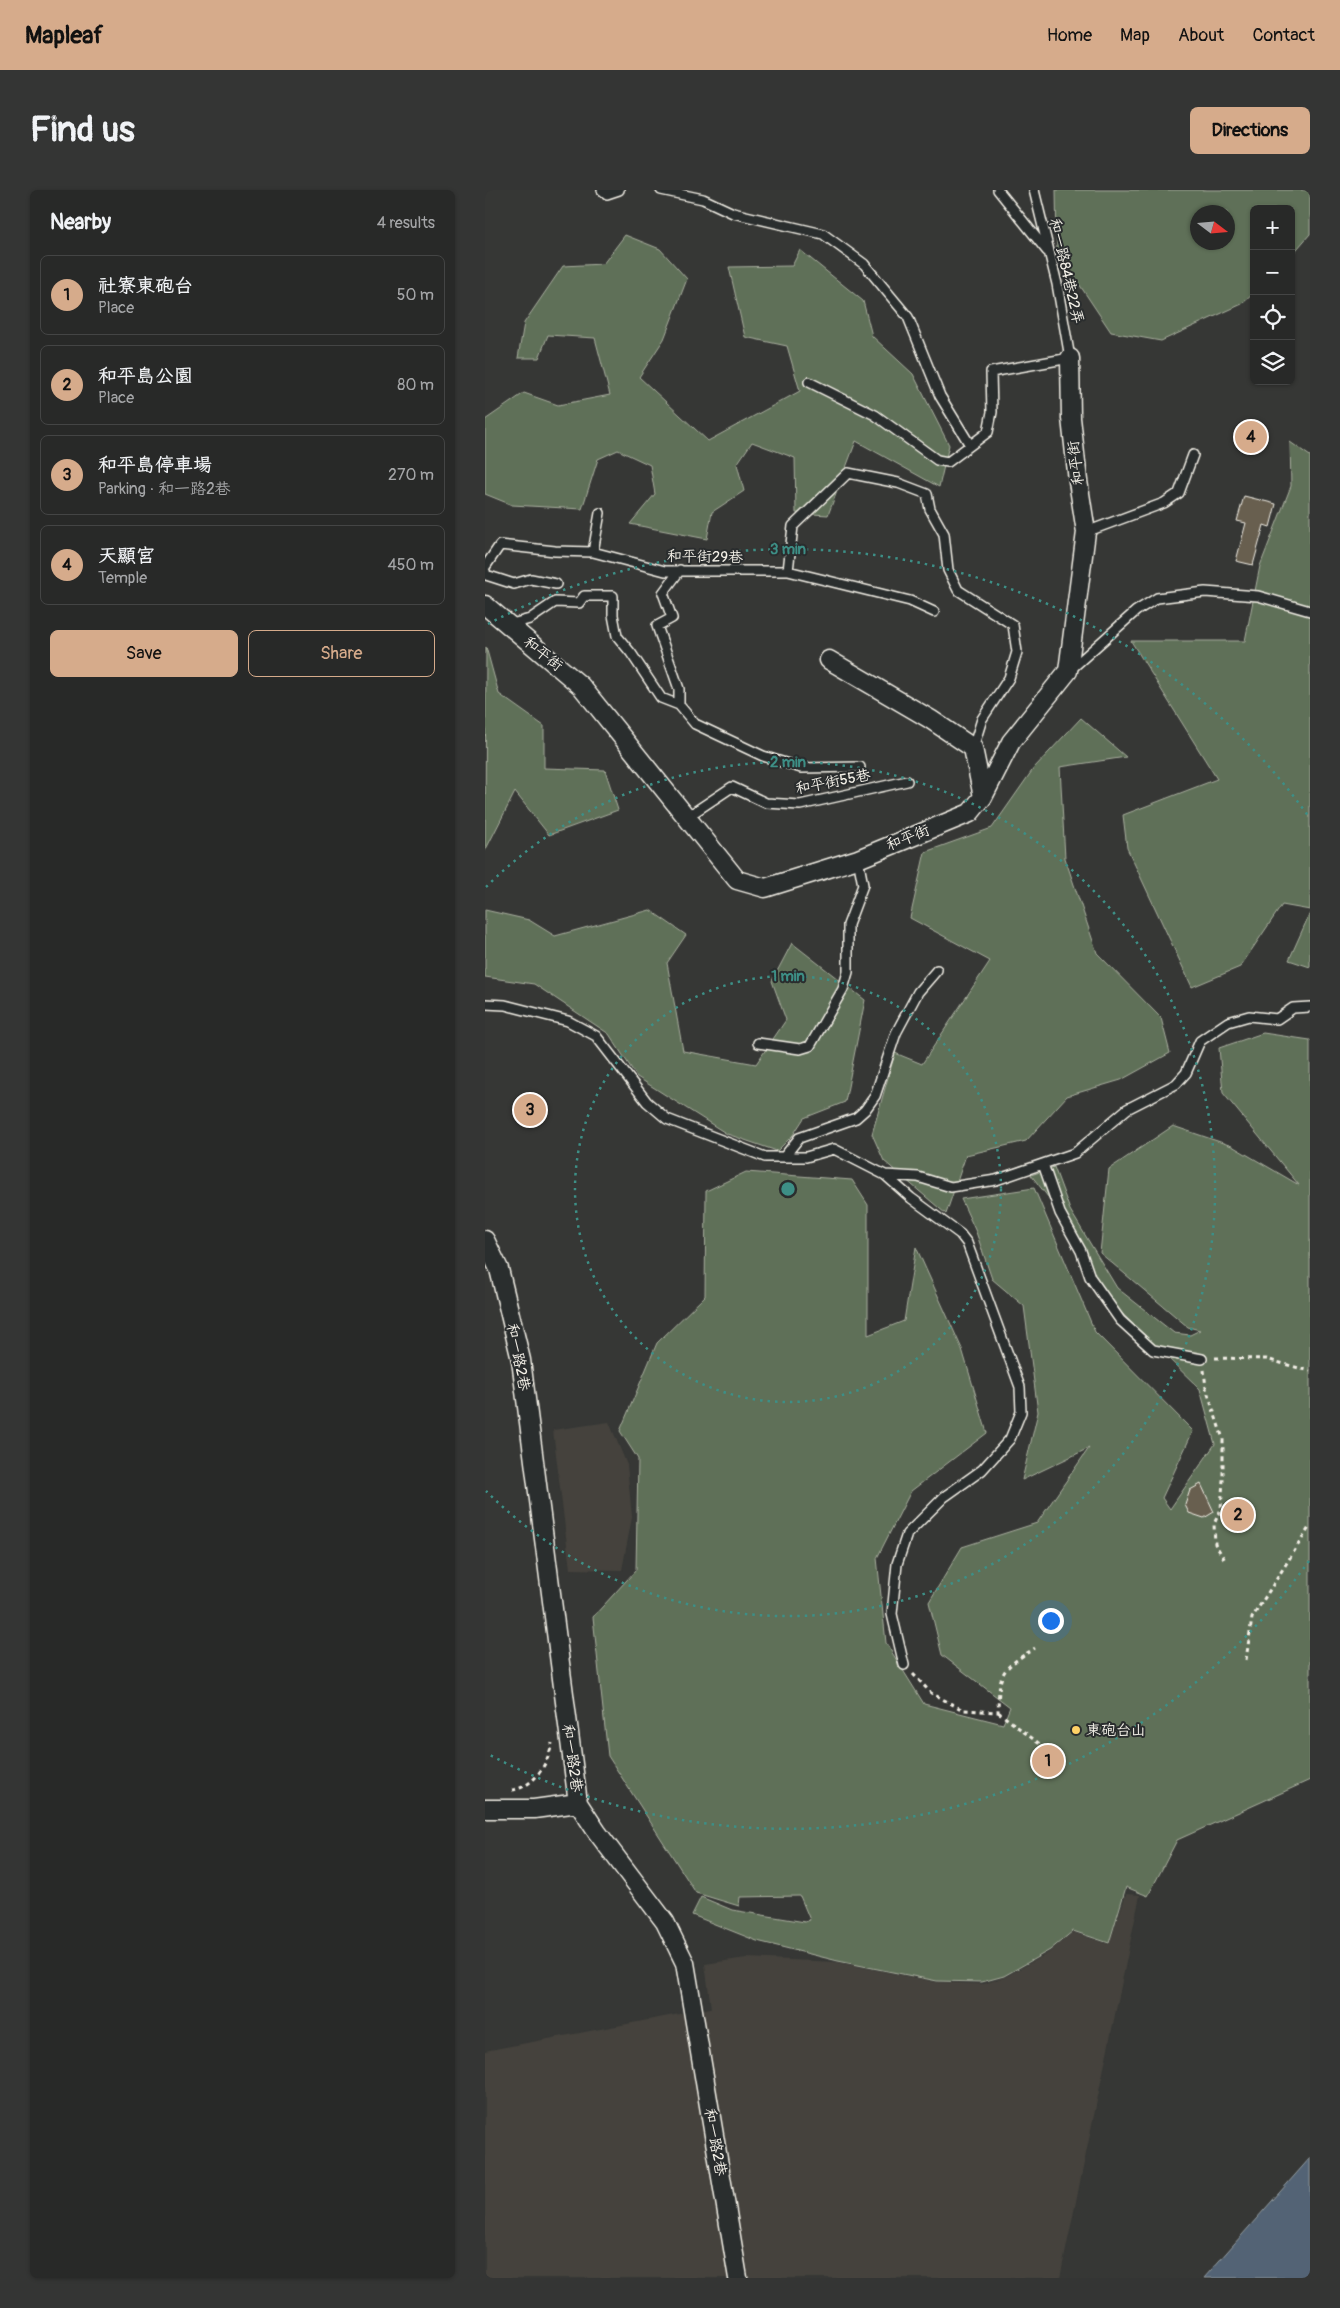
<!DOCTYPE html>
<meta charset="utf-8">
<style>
body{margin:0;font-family:Pangolin,"LXGW WenKai TC",sans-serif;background:#343534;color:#f1f3f6}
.controls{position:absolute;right:15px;top:15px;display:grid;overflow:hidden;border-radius:8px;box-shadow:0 1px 4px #0004}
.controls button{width:45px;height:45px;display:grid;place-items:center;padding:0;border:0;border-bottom:1px solid #444545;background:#282928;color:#f1f3f6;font:25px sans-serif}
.compass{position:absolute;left:705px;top:15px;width:45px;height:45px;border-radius:50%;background:#282928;box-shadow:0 1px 4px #0004;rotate:106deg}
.you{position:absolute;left:565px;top:1430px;width:18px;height:18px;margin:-12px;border:4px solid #fff;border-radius:50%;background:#1a73e8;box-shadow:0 0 0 8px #1a73e833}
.badge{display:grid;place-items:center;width:32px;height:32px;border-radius:50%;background:#d6ab8b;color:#111;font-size:16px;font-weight:700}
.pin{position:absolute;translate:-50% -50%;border:2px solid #fff;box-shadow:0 1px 5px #0006}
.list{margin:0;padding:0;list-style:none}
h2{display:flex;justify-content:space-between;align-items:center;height:65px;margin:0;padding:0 20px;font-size:21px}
h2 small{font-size:16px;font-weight:400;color:#a5a6a8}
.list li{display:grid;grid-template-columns:32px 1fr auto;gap:15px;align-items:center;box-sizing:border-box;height:80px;margin:0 10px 10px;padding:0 10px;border:1px solid #444545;border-radius:8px}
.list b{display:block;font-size:19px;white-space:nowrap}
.list p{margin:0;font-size:16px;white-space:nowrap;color:#a5a6a8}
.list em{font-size:16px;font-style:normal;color:#a5a6a8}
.actions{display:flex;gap:10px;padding:15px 20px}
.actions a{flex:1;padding:11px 0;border:1px solid #d6ab8b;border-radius:8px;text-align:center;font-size:18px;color:#d6ab8b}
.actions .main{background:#d6ab8b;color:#111}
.icon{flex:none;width:28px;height:28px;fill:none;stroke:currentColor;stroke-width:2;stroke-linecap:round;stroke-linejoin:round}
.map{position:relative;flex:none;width:825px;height:2088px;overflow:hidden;border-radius:8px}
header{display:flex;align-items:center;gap:30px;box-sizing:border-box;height:70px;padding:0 25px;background:#d6ab8b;color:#111}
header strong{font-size:24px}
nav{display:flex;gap:28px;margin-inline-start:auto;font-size:18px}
.intro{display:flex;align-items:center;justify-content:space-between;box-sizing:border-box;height:120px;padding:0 30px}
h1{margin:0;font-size:35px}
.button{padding:12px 22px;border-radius:8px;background:#d6ab8b;color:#111;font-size:18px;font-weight:700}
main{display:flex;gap:30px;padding:0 30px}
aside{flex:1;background:#282928;border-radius:8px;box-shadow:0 1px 4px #0004}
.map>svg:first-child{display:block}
.built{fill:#45433d}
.green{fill:#5f6f58;stroke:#aab0a0;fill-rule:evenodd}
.water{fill:#526474;stroke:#939ca2}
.building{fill:#685f50;stroke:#f4f1e8}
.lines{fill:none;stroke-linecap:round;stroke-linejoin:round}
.service-casing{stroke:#f4f1e8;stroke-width:12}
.minor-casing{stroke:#f4f1e8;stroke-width:21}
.path{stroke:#f4f1e8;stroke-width:3;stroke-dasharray:4 4;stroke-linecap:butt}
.service{stroke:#2a2d2e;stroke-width:9}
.minor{stroke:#2a2d2e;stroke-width:18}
.ring{fill:none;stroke:#3d8f86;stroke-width:2.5;stroke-dasharray:2.5 5}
.poi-dot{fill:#ffd166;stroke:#2a2d2e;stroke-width:2}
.labels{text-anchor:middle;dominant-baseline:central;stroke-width:4;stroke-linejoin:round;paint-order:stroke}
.street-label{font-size:15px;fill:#f4f1e8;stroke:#2a2d2e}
.poi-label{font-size:15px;fill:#f4f1e8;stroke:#2a2d2e;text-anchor:start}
.centre{fill:#3d8f86;stroke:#2a2d2e;stroke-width:2.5}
.ring-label{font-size:15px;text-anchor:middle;font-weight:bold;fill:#3d8f86;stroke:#2a2d2e;stroke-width:4;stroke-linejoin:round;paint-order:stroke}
</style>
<header>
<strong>Mapleaf</strong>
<nav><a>Home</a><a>Map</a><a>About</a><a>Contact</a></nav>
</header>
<div class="intro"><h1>Find us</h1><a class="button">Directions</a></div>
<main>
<aside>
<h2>Nearby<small>4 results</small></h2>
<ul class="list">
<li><span class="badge">1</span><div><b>社寮東砲台</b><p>Place</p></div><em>50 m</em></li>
<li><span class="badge">2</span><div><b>和平島公園</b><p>Place</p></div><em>80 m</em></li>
<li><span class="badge">3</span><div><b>和平島停車場</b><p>Parking · 和一路2巷</p></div><em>270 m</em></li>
<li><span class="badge">4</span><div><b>天顯宮</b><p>Temple</p></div><em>450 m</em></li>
</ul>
<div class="actions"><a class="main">Save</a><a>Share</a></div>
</aside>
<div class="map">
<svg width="825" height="2088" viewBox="0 0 825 2088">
<rect width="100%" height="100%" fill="#363735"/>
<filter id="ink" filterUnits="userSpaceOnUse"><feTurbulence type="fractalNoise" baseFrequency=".02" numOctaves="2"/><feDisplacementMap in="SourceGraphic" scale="10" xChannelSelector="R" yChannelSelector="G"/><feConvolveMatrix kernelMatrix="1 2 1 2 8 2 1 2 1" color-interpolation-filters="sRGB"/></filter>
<g filter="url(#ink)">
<path class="built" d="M124 1232 142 1275 147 1327 137 1380 85 1379 68 1240Z
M641 1704 655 1705 575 2088H0V1861L226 1818 220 1774 261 1768 352 1772 451 1792 498 1794 520 1787 563 1763 588 1742 624 1754Z"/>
<path class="green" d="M571 0H825V44L806 66V19H769V103L757 114 676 151 626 142 572 61ZM712 22H742V52H712Z
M140 45 175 59 202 89 179 149 154 187 223 251 315 201 302 156 260 147 244 77 307 76 315 60 378 111 387 146 428 184 464 255 454 297 371 251 343 325 311 323 310 268 267 252 252 274 259 301 227 322 222 349 145 334 170 304 165 275 133 260 113 269 97 319 27 315 0 304V230L39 203 73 215 125 205 110 148 63 145 54 168H33L39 133 78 76 118 74Z
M805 252 825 266V720L797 715 755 777 707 797 642 658 638 625 732 589 646 451H760L775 376 806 296Z
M1 457 14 504 59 536V578L120 580 133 620 64 645 30 602 0 661Z
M596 528 641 567 575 577 580 668 612 763 676 828 685 863 636 890 582 906 541 951 481 965 461 1024 399 971 387 944 410 863 437 874 505 771 425 728 440 662 507 638 549 578Z
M0 720 44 730 70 746 165 720 201 745 182 773 198 861 271 874 301 830 287 791 307 753 380 810 360 912 319 928 308 945 292 961 242 944 152 887 124 844 49 794 0 787Z
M825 723V777L804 770Z
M778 843 825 850V1590L692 1650 663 1706 641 1697 624 1753 588 1741 565 1760 519 1786 497 1792 452 1791 353 1771 272 1751 207 1725 216 1707 247 1720 320 1732 325 1730 315 1706 255 1707 254 1716 211 1703 123 1566 108 1427 151 1380 153 1269 135 1241 172 1153 220 1106 221 1001 261 982 367 990 383 1015V1145L419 1131 431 1057 477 1159 502 1243 426 1301 392 1368 401 1453 439 1514 518 1534 525 1517 457 1465 444 1412 477 1357 552 1333 604 1258 537 1290 553 1222 539 1116 507 1089 491 1042 476 1009 549 998 610 1142 708 1241 677 1308 685 1319 730 1254 715 1199 610 1097 567 1012 546 985 569 977 585 1020 632 1098 689 1143 705 1145 715 1140 703 1137 615 1063 624 979 688 936 747 956 814 995 738 903 734 858Z"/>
<path class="water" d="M825 1968V2088H719Z"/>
<path class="building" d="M759 306 791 314 785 337 779 335 768 375 751 371 761 333 752 331Z
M716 1294 729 1322 719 1328 704 1323 700 1315 705 1300Z"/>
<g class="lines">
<defs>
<path id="service" d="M117 0 122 4 134 0
M176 0 218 9 248 23 338 44 379 74 423 127 455 206 485 255
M513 0 562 61
M324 192 390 225 452 270 463 272 503 242 507 222 506 182 585 168 572 94 549 0
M601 342 679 313 694 303 708 265
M108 362 115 323
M0 377 15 355 70 361 108 362 180 381H303L425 411 449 422
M0 381 1 385 29 394 46 389 71 394
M303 381 308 336 363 283 413 293 442 304 445 319 459 344 463 380 473 400 528 435 532 462 524 488 497 529 488 558
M23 435 45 429 70 412 94 413 99 406H128V425L132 446 146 463 176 508 194 515 210 534 278 566 316 578 375 577
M585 480 651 421 672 408 720 402 773 406 825 421
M194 515V499L172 436 187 428 178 403 195 380
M202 627 247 597 281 613 315 615 422 591
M0 814 20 815 83 831 111 846 162 912 182 929 280 967H321L349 959 400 985 426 1008 475 1044 482 1053 535 1197 536 1222 525 1249 497 1280 459 1307 422 1344 412 1374 407 1424 419 1475
M273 853 315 859 325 856 358 799 363 782V735L378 695 373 669
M299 967 314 948 371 928 380 920 390 906 411 843 433 802 452 780
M558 974 575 1023 596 1061 605 1087 635 1130 668 1160 717 1169
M400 985 433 987 466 997 511 990 590 963 642 919 691 894 701 883 715 851 743 832 764 826 792 829 808 818 825 817"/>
<path id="minor" d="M0 415 96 496 252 690 280 698 373 669 485 623 498 607 526 552 583 481 601 342 593 291 586 228 585 168
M344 470 445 529 488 558 498 607
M0 1050 14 1079 36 1170 93 1613 112 1642 180 1732 200 1773 253 2088
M0 1619H49L93 1613"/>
</defs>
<use href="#service" class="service-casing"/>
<use href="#minor" class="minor-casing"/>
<path class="path" d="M730 1168 781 1169 825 1181
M719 1180 721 1198 738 1249V1290L736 1319 729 1334 730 1354 740 1370
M761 1470 767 1428 825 1336
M428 1484 446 1503 478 1520 513 1522C514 1480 516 1480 550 1458
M513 1522 560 1558
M27 1600C50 1597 63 1573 67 1553"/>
<use href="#service" class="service"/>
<use href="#minor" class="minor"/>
</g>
</g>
<g class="ring">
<circle cx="303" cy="999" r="213"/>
<path d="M1 697A427 427 0 1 1 1 1301"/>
<path d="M824 1371A640 640 0 0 1 3 1564M3 434A640 640 0 0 1 824 627"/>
</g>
<circle class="poi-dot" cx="591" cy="1540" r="5"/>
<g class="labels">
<g class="street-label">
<text transform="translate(581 81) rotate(77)">和一路84巷22弄</text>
<text transform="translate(591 273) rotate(-97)">和平街</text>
<text transform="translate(220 367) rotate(1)">和平街29巷</text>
<text transform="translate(58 464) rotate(39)">和平街</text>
<text transform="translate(348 592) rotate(-11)">和平街55巷</text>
<text transform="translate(423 648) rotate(-22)">和平街</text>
<text transform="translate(33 1167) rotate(79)">和一路2巷</text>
<text transform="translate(87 1568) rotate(82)">和一路2巷</text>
<text transform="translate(230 1952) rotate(80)">和一路2巷</text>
</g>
<g class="poi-label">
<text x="601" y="1540">東砲台山</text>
</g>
</g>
<circle cx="303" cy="999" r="8" class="centre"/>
<g class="ring-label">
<text x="303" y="364">3 min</text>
<text x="303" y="577">2 min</text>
<text x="303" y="791">1 min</text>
</g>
</svg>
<div class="controls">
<button>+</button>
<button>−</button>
<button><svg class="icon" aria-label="locate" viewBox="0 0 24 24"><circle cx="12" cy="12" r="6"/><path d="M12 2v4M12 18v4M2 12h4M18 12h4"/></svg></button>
<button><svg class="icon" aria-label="layers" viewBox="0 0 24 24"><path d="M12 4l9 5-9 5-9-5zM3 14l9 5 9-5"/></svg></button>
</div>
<svg class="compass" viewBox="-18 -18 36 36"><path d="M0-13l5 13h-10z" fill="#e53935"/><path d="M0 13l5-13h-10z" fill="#a5a6a8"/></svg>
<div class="you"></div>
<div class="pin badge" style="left:563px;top:1571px">1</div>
<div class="pin badge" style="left:753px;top:1325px">2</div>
<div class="pin badge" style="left:45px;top:920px">3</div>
<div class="pin badge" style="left:766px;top:247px">4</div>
</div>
</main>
